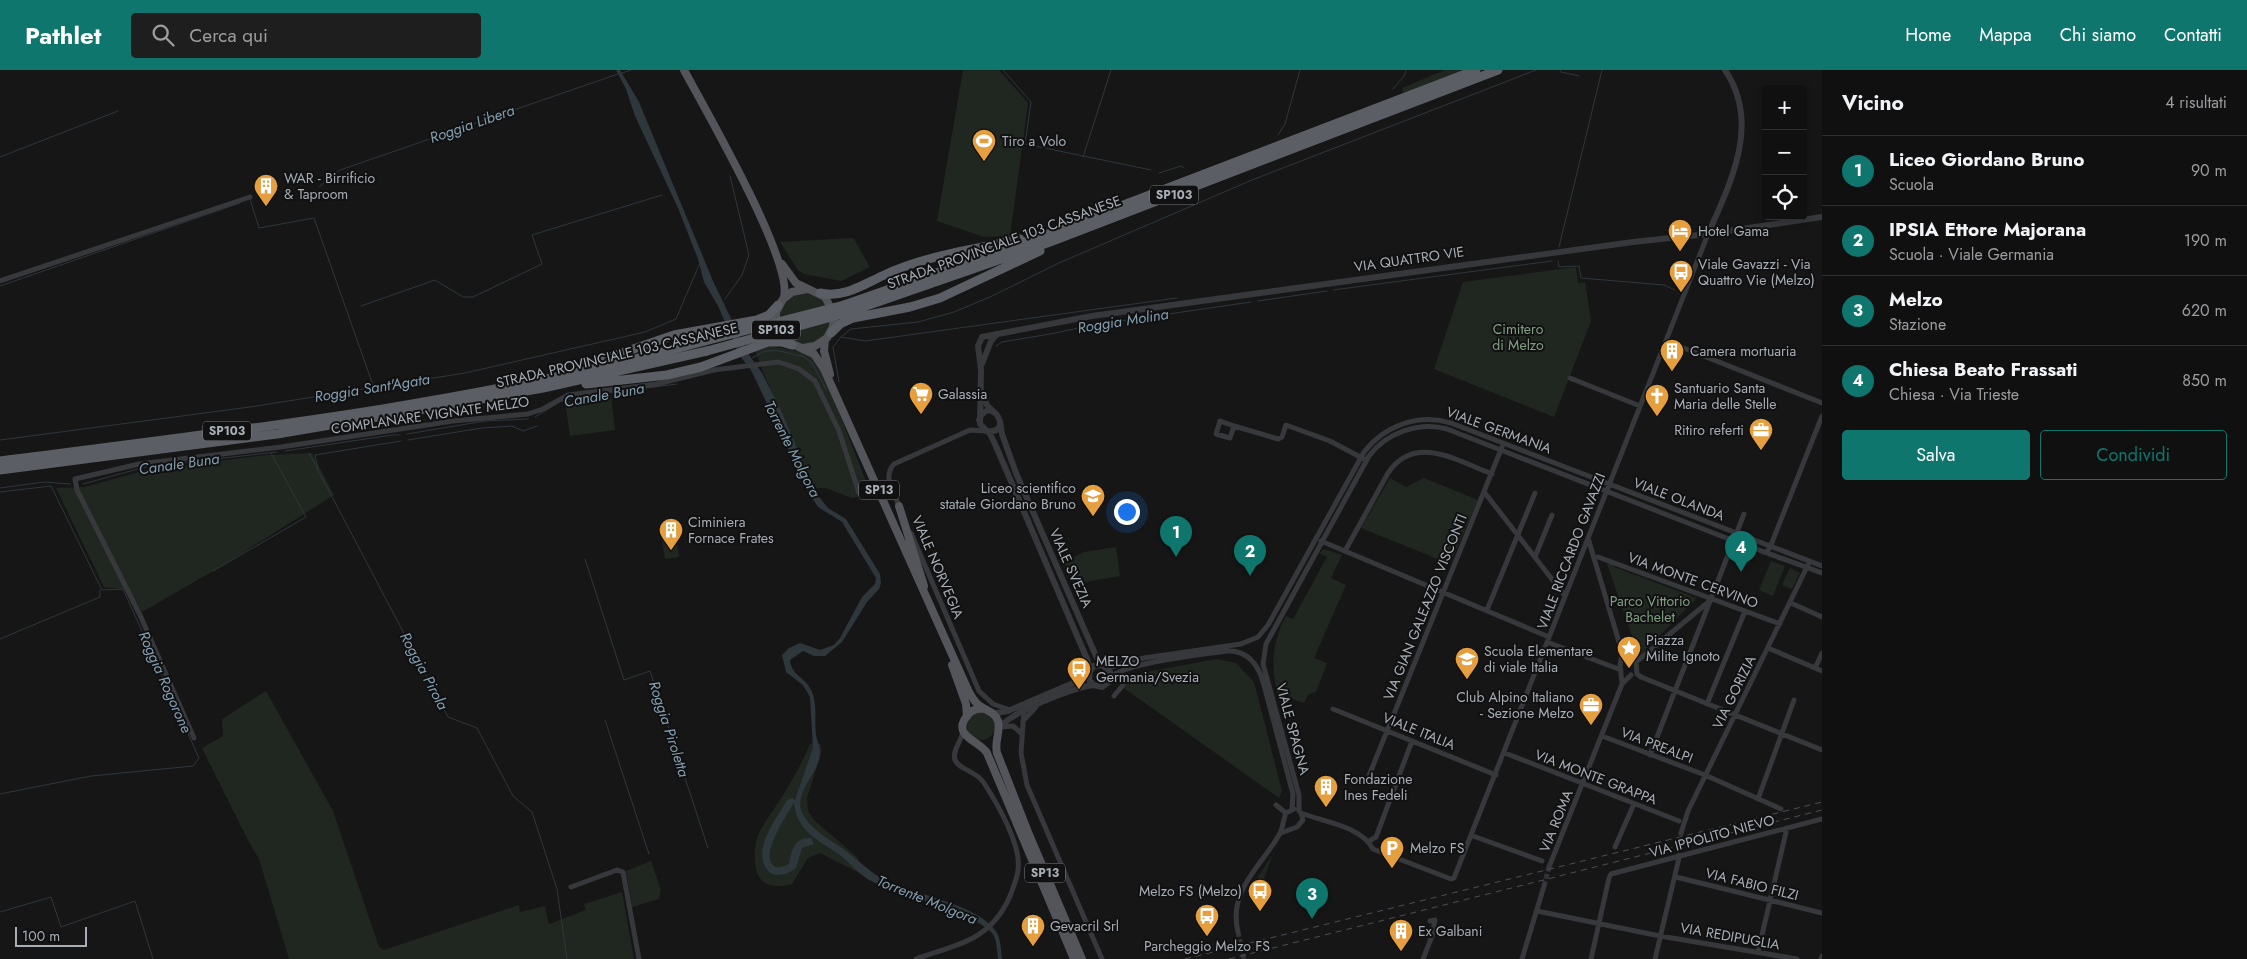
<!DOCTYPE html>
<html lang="it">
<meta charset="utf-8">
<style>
body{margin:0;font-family:Jost,sans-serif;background:#1e1e1f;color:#f1f3f6}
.controls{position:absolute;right:15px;top:15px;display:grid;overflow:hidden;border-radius:5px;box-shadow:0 2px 8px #0003}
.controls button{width:45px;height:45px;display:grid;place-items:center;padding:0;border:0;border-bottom:1px solid #303031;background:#101011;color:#f1f3f6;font:25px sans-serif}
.scale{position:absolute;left:15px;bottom:12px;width:72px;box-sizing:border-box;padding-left:5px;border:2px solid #a8aeb6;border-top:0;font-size:14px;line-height:18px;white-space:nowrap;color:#a8aeb6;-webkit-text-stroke:4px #111112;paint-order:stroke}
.you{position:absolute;left:1126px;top:441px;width:18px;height:18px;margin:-12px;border:4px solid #fff;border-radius:50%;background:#1a73e8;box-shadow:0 0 0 8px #1a73e833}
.badge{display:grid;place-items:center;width:32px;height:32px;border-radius:50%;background:#0f766e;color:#fff;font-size:16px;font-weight:700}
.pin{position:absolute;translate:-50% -41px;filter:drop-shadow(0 1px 2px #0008)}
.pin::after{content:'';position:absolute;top:26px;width:18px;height:15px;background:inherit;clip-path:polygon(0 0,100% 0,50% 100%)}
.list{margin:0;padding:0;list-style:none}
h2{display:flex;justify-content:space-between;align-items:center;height:65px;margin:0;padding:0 20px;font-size:21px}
h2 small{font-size:16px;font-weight:400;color:#9c9d9f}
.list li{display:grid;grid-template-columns:32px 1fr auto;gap:15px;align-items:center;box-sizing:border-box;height:70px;padding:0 20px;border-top:1px solid #303031}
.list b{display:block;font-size:19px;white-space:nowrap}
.list p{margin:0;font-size:16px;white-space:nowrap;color:#9c9d9f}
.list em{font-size:16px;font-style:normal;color:#9c9d9f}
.actions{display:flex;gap:10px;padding:15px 20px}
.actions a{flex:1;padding:11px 0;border:1px solid #0f766e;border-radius:5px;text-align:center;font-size:18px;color:#0f766e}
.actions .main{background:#0f766e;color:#fff}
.icon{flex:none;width:28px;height:28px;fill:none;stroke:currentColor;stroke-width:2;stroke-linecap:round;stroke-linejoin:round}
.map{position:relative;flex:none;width:1822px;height:889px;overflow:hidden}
header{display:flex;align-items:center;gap:30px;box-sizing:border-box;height:70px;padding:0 25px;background:#0f766e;color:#fff}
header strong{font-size:24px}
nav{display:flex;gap:28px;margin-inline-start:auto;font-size:18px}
.search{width:350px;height:45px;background:#1e1e1f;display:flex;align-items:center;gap:12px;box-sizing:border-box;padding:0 18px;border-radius:5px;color:#9c9d9f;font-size:19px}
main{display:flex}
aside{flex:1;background:#101011}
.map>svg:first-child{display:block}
.green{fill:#202720}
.water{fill:#2e373c}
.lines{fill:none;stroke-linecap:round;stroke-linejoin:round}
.stream{stroke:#2e373c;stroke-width:1}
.minor-tunnel{stroke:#333437;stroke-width:5;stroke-dasharray:5 2.5;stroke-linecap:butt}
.minor{stroke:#37383c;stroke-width:5}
.tertiary{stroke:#37383c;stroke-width:6}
.primary{stroke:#53555b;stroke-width:8}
.trunk{stroke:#5b5e64;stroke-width:9}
.rail{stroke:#4c4e53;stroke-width:1;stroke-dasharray:6 5;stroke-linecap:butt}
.trunk-bridge{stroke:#5b5e64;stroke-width:9}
.labels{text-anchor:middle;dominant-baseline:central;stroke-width:4;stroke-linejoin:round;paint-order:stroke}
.shield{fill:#111112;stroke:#7b7f85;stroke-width:1}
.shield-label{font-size:12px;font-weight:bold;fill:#a8aeb6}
.poi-label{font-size:14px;fill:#a8aeb6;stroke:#111112;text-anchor:start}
.street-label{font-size:14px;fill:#a8aeb6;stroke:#111112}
.park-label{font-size:14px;fill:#81a081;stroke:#111112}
.water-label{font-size:15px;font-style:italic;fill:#829eaf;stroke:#111112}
</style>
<header>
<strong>Pathlet</strong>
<div class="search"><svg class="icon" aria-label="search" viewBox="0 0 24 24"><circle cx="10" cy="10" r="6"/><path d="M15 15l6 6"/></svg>Cerca qui</div>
<nav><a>Home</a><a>Mappa</a><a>Chi siamo</a><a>Contatti</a></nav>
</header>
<main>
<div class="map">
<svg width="1822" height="889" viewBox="0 0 1822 889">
<rect width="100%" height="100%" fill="#161617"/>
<path class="green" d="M963 0H999L1028 33 1010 166 984 167 937 151Z
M1445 0H1464L1404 24 1402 18Z
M851 168 854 169 870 197 841 211 804 204 798 200 780 172Z
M1576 197 1578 213 1585 212 1591 251 1554 347 1434 299 1463 212Z
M779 249a26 26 0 1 1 52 0a26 26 0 1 1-52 0Z
M771 276 802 282 812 287 826 309 871 424 852 428 826 418H814L763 302 755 280Z
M611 326 615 360 570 366 565 332Z
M312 383 334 425 215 500 142 542 130 520 104 517 56 418 85 417 146 400 265 385Z
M1390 408 1406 417 1424 408 1478 430 1450 494 1361 458Z
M676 468 679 487 665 489 662 470Z
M1116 477 1120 506 1073 514 1064 492 1084 482Z
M1324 479 1342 485 1331 508 1346 515 1314 588 1327 593 1316 622 1308 625 1304 633 1277 623C1271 594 1272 572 1286 546L1293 549 1327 487 1319 483Z
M1771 491 1785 496 1773 526 1759 520Z
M1611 492 1615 493 1614 497 1697 528 1639 586 1607 494Z
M1790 498 1800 503 1792 519 1782 515Z
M1217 589 1236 593 1254 612 1282 721 1279 728 1121 616 1135 604Z
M266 621 333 741 379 877 384 880 519 835 520 842 545 836 549 854 586 840 584 834 622 822 634 889H289L259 789 249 772 202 678 223 666 222 649Z
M967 656a14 14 0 1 1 28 0a14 14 0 1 1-28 0Z
M815 672 820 674 822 680 807 728 808 741 815 751 857 787 869 808 820 783 808 788 792 814C784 817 773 817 765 813 753 806 753 781 757 769 760 757 770 746 776 736 789 716 801 696 810 674Z
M1273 784 1257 827 1249 821Z
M651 791 661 820 659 829 632 837 626 801Z"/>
<path class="water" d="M616 0H620L639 32 713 211 747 282 762 303 780 338 816 423 828 438 846 449 880 504 881 513 879 519 867 532 842 572 825 586H814L803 581 790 590C791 605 805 607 811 620 818 634 814 650 816 665 817 671 820 677 820 683 819 705 793 721 802 743 809 757 826 768 839 776 855 787 870 803 888 812 916 824 982 836 997 863 1001 871 1001 881 1002 889H998C997 881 997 869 992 863 976 844 896 824 869 810 856 802 847 789 834 781 814 768 797 759 794 733 787 744 759 786 774 796 778 799 785 796 789 794 792 780 794 767 811 768L814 774 802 778 796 798C788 804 780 807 770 803 749 782 776 750 787 730L792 728 795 730 813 678 810 627 803 615 786 602 782 585 789 578 800 573 820 580 834 575 840 568 862 527 875 514 876 508 842 452 818 437 807 420 762 323 751 300 740 286 718 236 704 212 698 189 678 138 635 46 626 19Z"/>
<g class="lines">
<path class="stream" d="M1003 0 1031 32 1025 74 1151 100
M1560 0 1561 2 1579 6
M622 3 631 0
M1393 19 1404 6 1406 0
M1278 65 1285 54 1300 0
M0 87 118 41
M1083 87 1111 0
M1159 103 1181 96 1184 98
M319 117 340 100 618 4
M249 130 250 129 259 158 314 148 374 318
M1559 177 1602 0
M1558 191 1559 197 1579 196 1581 208 1664 215 1675 220
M0 216 240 133
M1333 220 1552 191
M725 229 742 205 749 185 730 106
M1258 231 1327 221
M361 236 435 210 463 227H473L542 194 532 165 662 125
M841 267 851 259 918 252 954 242 990 227 1059 193 1252 110 1536 0
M996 276 1002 272 1050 264 1093 255 1251 232
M752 288 763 282 775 280 805 287 812 293 826 319
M839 312 833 277 841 267 865 271 1177 228
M561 331 579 327 677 314
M535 347 558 333
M407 364 485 351 528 349
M0 370 250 337 465 303 645 262 676 249 700 193
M408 370 482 358 512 356 523 361 537 356
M285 381 392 365H400
M309 383 448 647 477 658 513 726 532 742 557 819 567 889
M318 399 315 385 401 371
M83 414 145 397 277 382
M0 418 44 412 70 414
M0 422 51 416 102 520 123 519 199 688 193 696 91 706 0 724
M585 489 624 610 650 601 708 778
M213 501 306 447 271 383
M0 569 100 527V520
M605 650 649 784
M0 842 51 827 61 857 135 831 153 889"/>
<path class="minor-tunnel" d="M1679 788 1681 763
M1544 816 1549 797
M1238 862 1244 889"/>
<path class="minor" d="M0 211 250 127
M1666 271 1822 333
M1570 308 1640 336
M1220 351 1234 356 1230 368 1216 364Z
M1234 356 1278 369 1282 367 1286 355 1330 371 1364 389
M1485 423 1565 526
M900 437C894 424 882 407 894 394L970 360 986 361
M911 463 979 621 993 634 1007 639
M1588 468 1622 582 1620 596 1622 613
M1321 471 1549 567
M1345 481 1388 403C1415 363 1458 391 1492 404
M1763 482H1767L1771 475 1822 346
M1535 487 1552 445
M1598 487 1780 554
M1791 533 1822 547
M1487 540 1535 423
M1547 572 1621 600
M1768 578 1822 601
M1622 582 1626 586 1636 592 1637 604 1641 607 1822 680
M1636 592 1712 529
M1105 596 1111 597 1144 588 1241 574 1258 567 1268 555 1364 382C1384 356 1418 343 1451 353L1822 496
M1815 598 1822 583
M1110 609C1118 593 1206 584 1227 581 1249 580 1259 596 1264 615L1293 724 1292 739
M1114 626 1123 615
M1707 634 1745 541
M1024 639 1021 683 1027 715 1102 889
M1333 639 1496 705
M1023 651 1036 637
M1001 657 1013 656 1021 663
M1602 666 1705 705 1781 739
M194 668 140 545 77 420 75 409 139 394 281 377 453 351 528 344 543 339 568 325 657 314 714 300 779 292 799 299 815 311 839 361 859 423 868 427 880 424
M1505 683 1679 751
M1650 685 1744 444
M1368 708 1502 377
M1758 729 1794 630
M1276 735 1286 743
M1299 741V725L1263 594 1266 574 1369 386C1386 363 1419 351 1447 359L1734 471 1822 503
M1301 743C1324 752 1361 756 1373 779L1451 809 1454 808 1708 164
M1281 763 1297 757 1303 750 1301 743
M1681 763 1688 741 1808 495
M1473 766 1542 791
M1369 771 1376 767 1412 671
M1615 777 1634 734
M1549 797 1622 614 1631 605
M1676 807 1822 843
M571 817 617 800 623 802 639 889
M1537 841 1660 866 1797 889
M1238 862C1228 820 1260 798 1279 765 1283 759 1283 750 1286 743L1294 739
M1758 882 1787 758
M916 889C935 882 956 877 973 868 991 858 1002 845 1010 826 1013 818 1017 809 1018 800 1022 776 997 733 984 713 977 701 959 700 955 690 952 681 961 671 963 662
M1423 889 1432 866 1435 850 1430 851
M1522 889 1544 816
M1591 889 1609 808 1611 804 1822 749
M1655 889 1679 788
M1821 889 1822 886"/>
<path class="tertiary" d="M1708 164C1731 112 1761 53 1725 0
M982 294 991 271 997 264
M981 321 987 335 994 342
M979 350C990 322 1016 365 986 361
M1000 351 1002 364 1016 403 1096 586 1099 592 1110 602V611L1102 617 1094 615 1089 610 1090 598 1087 589 995 374 990 364 980 354 981 300 978 276 982 267 1092 246 1633 172 1708 164 1822 147
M991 642 997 643 1008 641 1071 614 1085 607 1094 596 1103 595
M999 659C1006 644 1076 616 1094 615"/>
<path class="primary" d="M684 0C705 39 793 191 784 227
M782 194 796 213 825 227 834 244 833 257 827 268 815 276 803 278
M807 219 792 222 783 229 776 242V255L786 271 814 284 824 299 968 620C971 626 974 632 980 636 987 641 995 642 998 651 1001 662 994 671 997 683L1028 762 1082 889
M825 270 824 281 830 304
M899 436 924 516
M952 595 966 634 967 646
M985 639C978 638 971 640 967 646 951 666 980 671 987 683L1074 889"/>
<path class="trunk" d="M820 223C843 228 861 216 882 206 926 185 973 180 1020 169
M844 235 1048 164 1476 0
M846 243 1050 172 1498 0
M831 263 840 254 853 248 910 237 940 228 1040 181
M590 294 674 265 757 250 769 245 778 235
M586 314 667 305 701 297 768 272H781L792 275
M0 391C236 361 474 334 705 271
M0 400 277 364 454 334 543 318 707 281"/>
<path class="rail" d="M1185 889 1822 732
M1229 889 1822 740"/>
<path class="trunk-bridge" d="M705 271 844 235
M707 281 846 243"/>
</g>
<defs>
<symbol id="stadium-pin" viewBox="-11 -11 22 30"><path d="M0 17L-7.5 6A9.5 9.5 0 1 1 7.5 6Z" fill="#e69f3f" stroke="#111112"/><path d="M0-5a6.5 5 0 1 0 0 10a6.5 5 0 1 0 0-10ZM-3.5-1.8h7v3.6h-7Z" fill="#fff"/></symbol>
<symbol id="building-pin" viewBox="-11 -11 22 30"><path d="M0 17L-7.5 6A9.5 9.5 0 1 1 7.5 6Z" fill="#e69f3f" stroke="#111112"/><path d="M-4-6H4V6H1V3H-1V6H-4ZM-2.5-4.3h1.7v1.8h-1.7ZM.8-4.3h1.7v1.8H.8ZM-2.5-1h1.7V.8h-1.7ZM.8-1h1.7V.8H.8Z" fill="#fff"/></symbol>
<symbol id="hotel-pin" viewBox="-11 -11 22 30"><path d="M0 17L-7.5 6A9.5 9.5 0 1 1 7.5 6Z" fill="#e69f3f" stroke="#111112"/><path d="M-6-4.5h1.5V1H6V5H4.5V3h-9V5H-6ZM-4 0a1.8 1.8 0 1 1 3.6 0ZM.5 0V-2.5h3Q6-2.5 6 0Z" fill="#fff"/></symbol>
<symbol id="bus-pin" viewBox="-11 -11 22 30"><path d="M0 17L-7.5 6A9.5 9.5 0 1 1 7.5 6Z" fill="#e69f3f" stroke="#111112"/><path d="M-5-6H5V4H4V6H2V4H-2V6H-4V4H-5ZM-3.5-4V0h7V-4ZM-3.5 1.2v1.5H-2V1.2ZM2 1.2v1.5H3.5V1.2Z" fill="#fff"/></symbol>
<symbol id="supermarket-pin" viewBox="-11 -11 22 30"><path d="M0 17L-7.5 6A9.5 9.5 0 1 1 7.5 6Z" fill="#e69f3f" stroke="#111112"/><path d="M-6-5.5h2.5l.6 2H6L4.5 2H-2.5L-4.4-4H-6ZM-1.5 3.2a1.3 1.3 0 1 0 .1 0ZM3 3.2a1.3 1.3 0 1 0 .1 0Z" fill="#fff"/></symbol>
<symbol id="church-pin" viewBox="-11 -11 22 30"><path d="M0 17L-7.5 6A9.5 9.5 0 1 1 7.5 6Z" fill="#e69f3f" stroke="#111112"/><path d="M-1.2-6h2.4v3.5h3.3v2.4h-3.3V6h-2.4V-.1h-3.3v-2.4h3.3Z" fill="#fff"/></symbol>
<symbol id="office-pin" viewBox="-11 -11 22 30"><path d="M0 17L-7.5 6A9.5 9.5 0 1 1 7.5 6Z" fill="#e69f3f" stroke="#111112"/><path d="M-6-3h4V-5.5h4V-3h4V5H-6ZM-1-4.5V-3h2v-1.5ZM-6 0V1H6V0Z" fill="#fff"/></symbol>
<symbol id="school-pin" viewBox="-11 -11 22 30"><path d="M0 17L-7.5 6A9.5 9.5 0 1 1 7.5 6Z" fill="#e69f3f" stroke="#111112"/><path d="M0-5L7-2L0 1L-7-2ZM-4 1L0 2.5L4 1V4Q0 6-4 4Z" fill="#fff"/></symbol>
<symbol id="sight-pin" viewBox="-11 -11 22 30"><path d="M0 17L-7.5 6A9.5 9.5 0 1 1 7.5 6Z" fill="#e69f3f" stroke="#111112"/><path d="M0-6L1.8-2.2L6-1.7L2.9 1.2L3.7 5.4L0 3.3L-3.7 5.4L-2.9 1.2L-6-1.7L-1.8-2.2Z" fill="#fff"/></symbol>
<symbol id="parking-pin" viewBox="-11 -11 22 30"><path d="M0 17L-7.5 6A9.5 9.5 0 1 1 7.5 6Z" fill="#e69f3f" stroke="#111112"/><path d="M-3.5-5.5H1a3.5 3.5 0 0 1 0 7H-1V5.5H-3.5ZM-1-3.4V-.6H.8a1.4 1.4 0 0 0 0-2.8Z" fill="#fff"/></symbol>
</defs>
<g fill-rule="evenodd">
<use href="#stadium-pin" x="970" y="57" width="28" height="38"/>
<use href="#building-pin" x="252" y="102" width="28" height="38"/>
<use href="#hotel-pin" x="1666" y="147" width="28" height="38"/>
<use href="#bus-pin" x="1667" y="188" width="28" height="38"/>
<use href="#building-pin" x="1658" y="267" width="28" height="38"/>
<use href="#supermarket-pin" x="907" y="310" width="28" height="38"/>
<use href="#church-pin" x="1643" y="312" width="28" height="38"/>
<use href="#office-pin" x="1747" y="346" width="28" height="38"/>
<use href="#school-pin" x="1079" y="412" width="28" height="38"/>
<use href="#building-pin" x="657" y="446" width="28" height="38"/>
<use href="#sight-pin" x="1615" y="564" width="28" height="38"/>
<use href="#school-pin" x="1453" y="575" width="28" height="38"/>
<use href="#bus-pin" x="1065" y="585" width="28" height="38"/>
<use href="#office-pin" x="1577" y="621" width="28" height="38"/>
<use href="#building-pin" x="1312" y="703" width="28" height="38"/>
<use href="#parking-pin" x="1378" y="764" width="28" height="38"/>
<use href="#bus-pin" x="1246" y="807" width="28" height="38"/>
<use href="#bus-pin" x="1193" y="832" width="28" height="38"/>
<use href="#building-pin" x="1019" y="842" width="28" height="38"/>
<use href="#building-pin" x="1387" y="847" width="28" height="38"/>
</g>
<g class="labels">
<g class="shield">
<rect x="1150" y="115.5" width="48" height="19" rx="4"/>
<rect x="752" y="250.5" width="48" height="19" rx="4"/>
<rect x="203" y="351.5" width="48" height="19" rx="4"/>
<rect x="859" y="410.5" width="40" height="19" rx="4"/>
<rect x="1025" y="793.5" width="40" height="19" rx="4"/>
</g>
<g class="shield-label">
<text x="1174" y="125">SP103</text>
<text x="776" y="260">SP103</text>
<text x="227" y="361">SP103</text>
<text x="879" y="420">SP13</text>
<text x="1045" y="803">SP13</text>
</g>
<g class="poi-label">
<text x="1002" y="71">Tiro a Volo</text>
<text x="284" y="108">WAR - Birrificio<tspan x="284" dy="16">&amp; Taproom</tspan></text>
<text x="1698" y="161">Hotel Gama</text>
<text x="1698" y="194">Viale Gavazzi - Via<tspan x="1698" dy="16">Quattro Vie (Melzo)</tspan></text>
<text x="1690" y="281">Camera mortuaria</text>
<text x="1674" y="318">Santuario Santa<tspan x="1674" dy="16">Maria delle Stelle</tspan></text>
<text x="938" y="324">Galassia</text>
<text x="1744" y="360" text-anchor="end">Ritiro referti</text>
<text x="1076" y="418" text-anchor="end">Liceo scientifico<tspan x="1076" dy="16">statale Giordano Bruno</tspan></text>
<text x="688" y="452">Ciminiera<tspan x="688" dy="16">Fornace Frates</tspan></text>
<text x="1646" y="570">Piazza<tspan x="1646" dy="16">Milite Ignoto</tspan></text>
<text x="1484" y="581">Scuola Elementare<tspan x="1484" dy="16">di viale Italia</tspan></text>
<text x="1096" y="591">MELZO<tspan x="1096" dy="16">Germania/Svezia</tspan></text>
<text x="1574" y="627" text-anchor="end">Club Alpino Italiano<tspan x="1574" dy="16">- Sezione Melzo</tspan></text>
<text x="1344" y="709">Fondazione<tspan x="1344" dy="16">Ines Fedeli</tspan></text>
<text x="1410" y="778">Melzo FS</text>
<text x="1242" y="821" text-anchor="end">Melzo FS (Melzo)</text>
<text x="1050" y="856">Gevacril Srl</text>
<text x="1418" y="861">Ex Galbani</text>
<text x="1207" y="876" text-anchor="middle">Parcheggio Melzo FS</text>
</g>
<g class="street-label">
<text transform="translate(1004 172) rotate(-20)">STRADA PROVINCIALE 103 CASSANESE</text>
<text transform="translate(1409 189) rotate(-8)">VIA QUATTRO VIE</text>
<text transform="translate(617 285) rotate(-13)">STRADA PROVINCIALE 103 CASSANESE</text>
<text transform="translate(430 345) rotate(-8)">COMPLANARE VIGNATE MELZO</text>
<text transform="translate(1499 360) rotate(20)">VIALE GERMANIA</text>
<text transform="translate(1679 429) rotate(21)">VIALE OLANDA</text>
<text transform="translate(1571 481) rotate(-69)">VIALE RICCARDO GAVAZZI</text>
<text transform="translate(938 497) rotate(67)">VIALE NORVEGIA</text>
<text transform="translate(1071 498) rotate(66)">VIALE SVEZIA</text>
<text transform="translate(1693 510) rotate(20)">VIA MONTE CERVINO</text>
<text transform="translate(1425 537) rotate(-68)">VIA GIAN GALEAZZO VISCONTI</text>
<text transform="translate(1734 622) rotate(-64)">VIA GORIZIA</text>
<text transform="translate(1293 659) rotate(75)">VIALE SPAGNA</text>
<text transform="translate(1419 661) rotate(22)">VIALE ITALIA</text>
<text transform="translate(1657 675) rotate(21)">VIA PREALPI</text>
<text transform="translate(1596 707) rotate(21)">VIA MONTE GRAPPA</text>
<text transform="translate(1556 751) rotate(-68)">VIA ROMA</text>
<text transform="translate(1712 766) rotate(-15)">VIA IPPOLITO NIEVO</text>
<text transform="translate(1752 814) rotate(14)">VIA FABIO FILZI</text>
<text transform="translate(1730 866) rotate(10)">VIA REDIPUGLIA</text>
</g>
<g class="park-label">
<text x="1518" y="259">Cimitero<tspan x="1518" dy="16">di Melzo</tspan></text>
<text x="1650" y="531">Parco Vittorio<tspan x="1650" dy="16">Bachelet</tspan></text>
</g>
<g class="water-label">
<text transform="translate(472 54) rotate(-19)">Roggia Libera</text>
<text transform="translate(1123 251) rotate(-9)">Roggia Molina</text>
<text transform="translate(372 318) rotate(-9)">Roggia Sant'Agata</text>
<text transform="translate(604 325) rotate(-10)">Canale Buna</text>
<text transform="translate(792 379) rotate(63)">Torrente Molgora</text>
<text transform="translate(179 394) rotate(-8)">Canale Buna</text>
<text transform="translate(424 601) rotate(62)">Roggia Pirola</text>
<text transform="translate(165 612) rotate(66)">Roggia Rogorone</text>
<text transform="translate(669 659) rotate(72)">Roggia Piroletta</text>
<text transform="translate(927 830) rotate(22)">Torrente Molgora</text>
</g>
</g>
</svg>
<div class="controls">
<button>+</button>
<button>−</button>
<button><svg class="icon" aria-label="locate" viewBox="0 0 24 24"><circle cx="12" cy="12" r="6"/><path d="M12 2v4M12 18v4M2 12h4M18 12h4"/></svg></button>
</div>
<div class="scale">100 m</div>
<div class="you"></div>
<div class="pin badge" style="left:1176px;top:487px">1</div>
<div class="pin badge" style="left:1250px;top:506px">2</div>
<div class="pin badge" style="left:1312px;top:849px">3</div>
<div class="pin badge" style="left:1741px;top:502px">4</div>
</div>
<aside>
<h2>Vicino<small>4 risultati</small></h2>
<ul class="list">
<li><span class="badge">1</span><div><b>Liceo Giordano Bruno</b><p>Scuola</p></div><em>90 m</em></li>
<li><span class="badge">2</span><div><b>IPSIA Ettore Majorana</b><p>Scuola · Viale Germania</p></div><em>190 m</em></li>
<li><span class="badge">3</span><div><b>Melzo</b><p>Stazione</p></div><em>620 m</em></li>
<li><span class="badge">4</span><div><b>Chiesa Beato Frassati</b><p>Chiesa · Via Trieste</p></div><em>850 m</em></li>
</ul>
<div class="actions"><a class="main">Salva</a><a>Condividi</a></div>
</aside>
</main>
